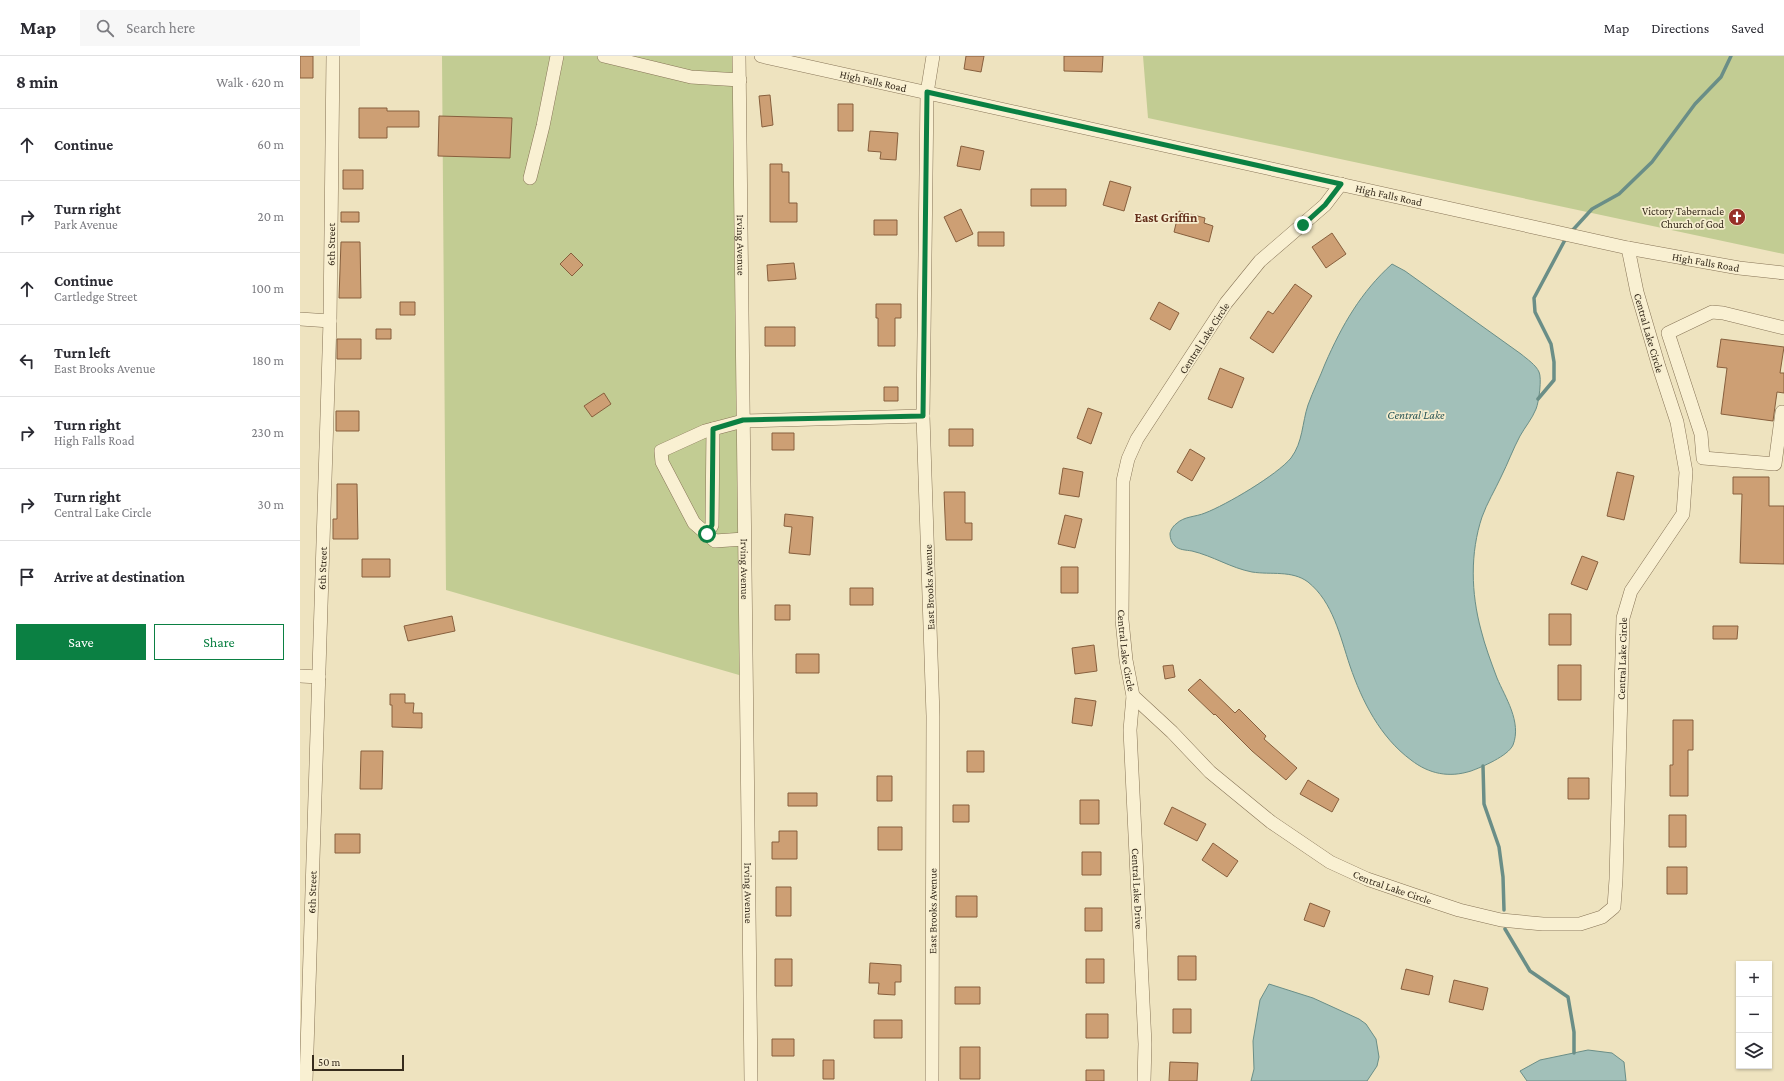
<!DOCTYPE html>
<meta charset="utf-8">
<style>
body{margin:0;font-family:"Crimson Pro",serif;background:#f7f7f7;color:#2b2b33}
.controls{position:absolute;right:12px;bottom:12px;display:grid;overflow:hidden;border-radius:0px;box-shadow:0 1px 3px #0004}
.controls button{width:36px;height:36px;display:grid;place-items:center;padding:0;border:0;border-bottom:1px solid #e1e1e2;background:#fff;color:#2b2b33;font:20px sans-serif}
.scale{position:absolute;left:12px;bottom:10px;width:92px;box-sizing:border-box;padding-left:4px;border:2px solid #362b1c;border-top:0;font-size:11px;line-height:14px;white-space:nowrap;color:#362b1c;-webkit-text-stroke:3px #f6edcf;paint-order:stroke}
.stop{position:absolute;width:12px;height:12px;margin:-9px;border:3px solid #0b8043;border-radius:50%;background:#fff}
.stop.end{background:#0b8043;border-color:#fff;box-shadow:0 1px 4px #0008}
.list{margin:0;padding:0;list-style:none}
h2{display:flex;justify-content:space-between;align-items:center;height:52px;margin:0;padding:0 16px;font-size:17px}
h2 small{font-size:13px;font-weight:400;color:#7c7c81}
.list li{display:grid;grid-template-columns:26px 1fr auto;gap:12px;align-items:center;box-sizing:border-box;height:72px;padding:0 16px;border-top:1px solid #e1e1e2}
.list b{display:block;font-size:15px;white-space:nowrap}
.list p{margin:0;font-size:13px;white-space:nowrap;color:#7c7c81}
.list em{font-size:13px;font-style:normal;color:#7c7c81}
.actions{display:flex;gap:8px;padding:12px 16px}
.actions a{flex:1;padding:9px 0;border:1px solid #0b8043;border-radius:0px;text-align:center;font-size:14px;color:#0b8043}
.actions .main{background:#0b8043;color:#fff}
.icon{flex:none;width:22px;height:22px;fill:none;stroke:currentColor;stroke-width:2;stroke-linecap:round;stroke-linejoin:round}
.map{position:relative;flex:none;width:1484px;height:1025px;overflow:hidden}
header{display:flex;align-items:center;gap:24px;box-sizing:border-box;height:56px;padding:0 20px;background:#fff;border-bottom:1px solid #e1e1e2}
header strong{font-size:19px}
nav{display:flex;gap:22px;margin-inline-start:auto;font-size:14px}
.search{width:280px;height:36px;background:#f7f7f7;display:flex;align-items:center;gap:10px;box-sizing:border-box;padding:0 14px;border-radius:0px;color:#7c7c81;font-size:15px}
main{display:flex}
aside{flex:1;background:#fff}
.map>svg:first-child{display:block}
.green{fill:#c2cc93}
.water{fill:#a2c0b9;stroke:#6a8e87}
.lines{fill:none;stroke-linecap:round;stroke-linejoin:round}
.stream{stroke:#6a8e87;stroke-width:3.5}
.building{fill:#cd9f74;stroke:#875f3d}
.minor-casing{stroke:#877457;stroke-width:14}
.minor{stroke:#f9f0d2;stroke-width:13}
.route{stroke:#0b8043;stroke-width:5}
.labels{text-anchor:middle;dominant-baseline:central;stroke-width:3.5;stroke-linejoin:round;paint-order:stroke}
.street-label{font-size:11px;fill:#362b1c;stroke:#f6edcf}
.poi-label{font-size:11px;fill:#362b1c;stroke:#f6edcf;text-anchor:end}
.water-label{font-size:12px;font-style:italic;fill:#2b5656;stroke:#f6edcf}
.quarter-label{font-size:13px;font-weight:bold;fill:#642f1b;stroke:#f6edcf}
</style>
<header>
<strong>Map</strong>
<div class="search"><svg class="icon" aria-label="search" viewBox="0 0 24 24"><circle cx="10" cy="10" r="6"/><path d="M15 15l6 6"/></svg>Search here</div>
<nav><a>Map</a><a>Directions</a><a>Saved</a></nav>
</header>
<main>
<aside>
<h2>8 min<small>Walk · 620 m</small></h2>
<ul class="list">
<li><svg class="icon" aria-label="ahead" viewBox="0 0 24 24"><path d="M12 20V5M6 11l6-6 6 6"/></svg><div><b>Continue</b></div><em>60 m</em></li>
<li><svg class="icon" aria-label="right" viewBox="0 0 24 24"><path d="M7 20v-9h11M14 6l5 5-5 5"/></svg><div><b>Turn right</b><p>Park Avenue</p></div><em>20 m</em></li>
<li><svg class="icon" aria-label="ahead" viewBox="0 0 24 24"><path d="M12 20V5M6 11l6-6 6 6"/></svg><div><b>Continue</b><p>Cartledge Street</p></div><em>100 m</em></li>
<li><svg class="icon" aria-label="left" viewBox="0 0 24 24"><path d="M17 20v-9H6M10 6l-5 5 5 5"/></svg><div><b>Turn left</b><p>East Brooks Avenue</p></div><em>180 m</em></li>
<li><svg class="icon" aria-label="right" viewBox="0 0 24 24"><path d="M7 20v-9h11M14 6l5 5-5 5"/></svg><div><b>Turn right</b><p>High Falls Road</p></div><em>230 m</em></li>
<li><svg class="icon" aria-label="right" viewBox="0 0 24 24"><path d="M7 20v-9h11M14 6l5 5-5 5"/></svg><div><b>Turn right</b><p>Central Lake Circle</p></div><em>30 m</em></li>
<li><svg class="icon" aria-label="arrive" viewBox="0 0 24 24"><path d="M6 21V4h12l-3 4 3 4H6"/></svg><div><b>Arrive at destination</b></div></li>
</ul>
<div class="actions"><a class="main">Save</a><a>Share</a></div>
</aside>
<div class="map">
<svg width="1484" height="1025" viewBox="0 0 1484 1025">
<rect width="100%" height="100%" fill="#eee3bf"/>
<path class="green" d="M142 0H437L446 621 146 534Z
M843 0H1484V198L848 62Z"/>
<path class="water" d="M1092 208 1105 215 1221 298C1227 303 1236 309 1239 316 1242 322 1239 346 1236 353 1232 363 1225 371 1220 380 1213 393 1208 407 1201 421 1195 434 1187 447 1182 461 1170 497 1171 537 1181 574 1185 590 1191 606 1197 622 1205 641 1222 666 1213 689 1208 700 1182 711 1171 715 1149 722 1129 718 1111 704 1080 681 1062 645 1050 610 1040 580 1033 546 1008 526 992 514 971 519 952 516 931 512 913 500 892 495 886 494 879 494 875 490 872 487 870 483 870 478 870 475 873 470 876 468 884 460 896 461 905 457 926 449 977 419 991 402 1003 386 1002 367 1008 349 1013 335 1020 321 1025 308 1042 269 1061 236 1092 208Z
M969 928 1013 942 1059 963 1066 968 1076 983 1079 1001 1077 1010 1067 1025H951L954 1013 953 985 960 944Z
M1288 994 1312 997 1324 1006 1326 1025H1227L1220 1015 1240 1004Z"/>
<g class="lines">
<path class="stream" d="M1271 176 1292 153 1319 138 1352 106 1395 48 1421 21 1431 0
M1238 343 1254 324V306L1251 288 1235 256 1234 242 1266 182
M1183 710 1184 748 1199 791 1203 821 1204 854
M1205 873 1230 915 1268 941 1274 976V997"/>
</g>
<path class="building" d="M0 0H13V22H0Z
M666 0H684L681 16 664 13Z
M764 0H803L802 16 764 15Z
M470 39 473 69 462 71 459 40Z
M538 48H553V75H538Z
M59 52H87V55H119V71H87V82H59Z
M139 60 212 62 210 102 138 100Z
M570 75 598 77 596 104 580 103 581 96 568 95Z
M661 90 684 95 680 114 657 110Z
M470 108H482V116H489V147H497V166H470Z
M43 114H63V133H43Z
M810 125 831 131 824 155 803 149Z
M731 133H766V150H731Z
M661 153 673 178 656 186 644 161Z
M879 155 905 162 904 167 913 170 909 186 874 176Z
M41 156H59V166H41Z
M574 164H597V179H574Z
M678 176H704V190H678Z
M1032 177 1046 198 1026 212 1012 191Z
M41 186H60L61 242H39Z
M271 197 283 209 272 220 260 208Z
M494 207 496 223 468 225 467 209Z
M995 228 1012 240 973 297 950 282 968 255 973 258Z
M100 246H115V259H100Z
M859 246 879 257 870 274 850 263Z
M576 248H601V262H595V290H578V262H576Z
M465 271H495V290H465Z
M76 273H91V283H76Z
M37 283H61V303H37Z
M1421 283 1484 291 1480 317H1484V337L1477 336 1473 365 1421 358 1427 312 1417 311Z
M920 312 944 322 932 352 908 343Z
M584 331H598V345H584Z
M304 337 311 348 292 361 284 350Z
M788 352 802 357 791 388 777 382Z
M36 355H59V375H36Z
M649 373H673V390H649Z
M472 377H494V394H472Z
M890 393 905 402 892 425 877 416Z
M763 412 783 416 779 441 759 438Z
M1317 416 1334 420 1324 464 1307 460Z
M1433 421H1469V450H1484V508L1440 507 1442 438H1433Z
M37 428H57L58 483H33V463H37Z
M644 436H665V467H672V484H646Z
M485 458 513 461 510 499 489 497 492 471 484 470Z
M765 459 782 463 775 492 758 488Z
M1282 500 1298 506 1287 534 1271 528Z
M62 503H90V521H62Z
M761 511H778V537H761Z
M550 532H573V549H550Z
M475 549H490V564H475Z
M1249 558H1271V589H1249Z
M152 560 155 575 108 585 104 570Z
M1413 570H1438L1437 583H1413Z
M794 589 797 615 775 618 772 592Z
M496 598H519V617H496Z
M873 609 875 621 865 623 863 610Z
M1258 609H1281V644H1258Z
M900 623 935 657 939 653 966 680 964 683 997 712 986 724 952 695 915 658 914 659 888 634Z
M90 638H105V647H114L113 657H122V672L92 671V649H90Z
M775 642 796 645 792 670 772 667Z
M1373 664H1393V694H1388V740H1370V709H1373Z
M61 695H83L82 733H60Z
M667 695H684V716H667Z
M577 720H592V745H577Z
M1268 722H1289V743H1268Z
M1008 724 1039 743 1032 756 1000 738Z
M488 737H517V750H488Z
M780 744H799V768H780Z
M653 749H669V766H653Z
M872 751 906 768 897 785 864 768Z
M1369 759H1386V791H1369Z
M578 771H602V794H578Z
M479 775H497V803H472V786H479Z
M35 778H60V797H35Z
M913 787 938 805 927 821 902 804Z
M782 796H801V819H782Z
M1367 811H1387V838H1367Z
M476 831H491V860H476Z
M656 840H677V861H656Z
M1010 847 1030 855 1024 871 1004 864Z
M785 852H802V875H785Z
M878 900H896V924H878Z
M475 903H492V930H475Z
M786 903H804V927H786Z
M570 907 601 909V926H595V939L578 938 579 927H569Z
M1106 913 1133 920 1129 939 1101 933Z
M1154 924 1188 932 1183 954 1149 946Z
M655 931H680V948H655Z
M873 953H891V977H873Z
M786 958H808V982H786Z
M574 964H602V982H574Z
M472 983H494V1000H472Z
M660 991H680V1023H660Z
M523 1004H534V1023H523Z
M870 1006 898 1007 897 1025H869Z
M786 1014H804V1025H786Z"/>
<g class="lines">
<defs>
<g id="minor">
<path d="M304 0 391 21 440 24"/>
<path id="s1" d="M439 0 451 1025"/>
<path id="s2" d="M461 0 1328 192 1439 212 1484 217"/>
<path d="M230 122 243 70 257 0"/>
<path id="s3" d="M1041 128 1025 149 960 205 926 247 837 383 828 403 823 425 822 564 826 604 833 640 872 676 910 716 971 766 1030 806 1067 823 1114 839 1159 854 1201 864 1243 868H1280L1302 861 1314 851 1316 823 1323 562 1331 535 1383 458 1386 416 1377 366 1359 311 1337 236 1328 192"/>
<path d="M0 263 30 265"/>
<path d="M1482 356 1475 408 1403 402 1401 378 1368 277 1412 256 1423 257 1484 272"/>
<path d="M407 478 412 469 413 373"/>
<path d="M444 483 415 485 394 467 362 406 361 395 405 375 443 365 623 360"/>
<path d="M0 620 19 621"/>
<path id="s4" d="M833 640 830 674 845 988 844 1025"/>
<path id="s5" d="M6 1025 30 265 33 0"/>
<path id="s6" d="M632 1025 633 660 623 360 627 37 633 0"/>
</g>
</defs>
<use href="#minor" class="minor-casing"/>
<use href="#minor" class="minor"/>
</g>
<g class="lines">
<path class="route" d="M407 478 412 469 413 373 443 364 623 360 627 36 1041 128 1025 149 1003 169"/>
</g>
<defs>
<symbol id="church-disc" viewBox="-11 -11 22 22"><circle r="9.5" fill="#972e27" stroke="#f6edcf"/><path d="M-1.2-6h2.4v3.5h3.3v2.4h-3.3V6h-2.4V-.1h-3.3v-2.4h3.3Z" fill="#fff"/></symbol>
</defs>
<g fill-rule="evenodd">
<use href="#church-disc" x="1427" y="151" width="20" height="20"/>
</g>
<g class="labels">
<g class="street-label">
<text stroke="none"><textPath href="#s2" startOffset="115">High Falls Road</textPath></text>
<text stroke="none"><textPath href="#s2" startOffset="643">High Falls Road</textPath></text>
<text stroke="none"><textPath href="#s5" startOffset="837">6th Street</textPath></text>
<text stroke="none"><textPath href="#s1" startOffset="189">Irving Avenue</textPath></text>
<text stroke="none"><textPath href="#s2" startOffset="967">High Falls Road</textPath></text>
<text transform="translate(1349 277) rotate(74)">Central Lake Circle</text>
<text transform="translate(904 282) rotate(-57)">Central Lake Circle</text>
<text stroke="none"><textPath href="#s1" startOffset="513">Irving Avenue</textPath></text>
<text stroke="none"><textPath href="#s5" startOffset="513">6th Street</textPath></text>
<text transform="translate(629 531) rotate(-92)">East Brooks Avenue</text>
<text stroke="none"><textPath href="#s3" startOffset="543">Central Lake Circle</textPath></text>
<text stroke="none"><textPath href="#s3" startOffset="1395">Central Lake Circle</textPath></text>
<text stroke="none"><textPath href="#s3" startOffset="915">Central Lake Circle</textPath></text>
<text stroke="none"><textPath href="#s4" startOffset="193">Central Lake Drive</textPath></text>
<text stroke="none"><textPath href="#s5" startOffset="189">6th Street</textPath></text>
<text stroke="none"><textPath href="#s1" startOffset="837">Irving Avenue</textPath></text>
<text stroke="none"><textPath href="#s6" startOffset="170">East Brooks Avenue</textPath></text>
</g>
<g class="poi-label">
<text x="1424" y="155">Victory Tabernacle<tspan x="1424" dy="13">Church of God</tspan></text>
</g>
<g class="water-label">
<text x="1116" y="359">Central Lake</text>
</g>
<g class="quarter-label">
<text x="866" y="161">East Griffin</text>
</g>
</g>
</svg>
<div class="controls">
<button>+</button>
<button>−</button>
<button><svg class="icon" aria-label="layers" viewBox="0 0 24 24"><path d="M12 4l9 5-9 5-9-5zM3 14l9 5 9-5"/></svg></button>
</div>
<div class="scale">50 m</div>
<div class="stop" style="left:407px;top:478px"></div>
<div class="stop end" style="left:1003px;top:169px"></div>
</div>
</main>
